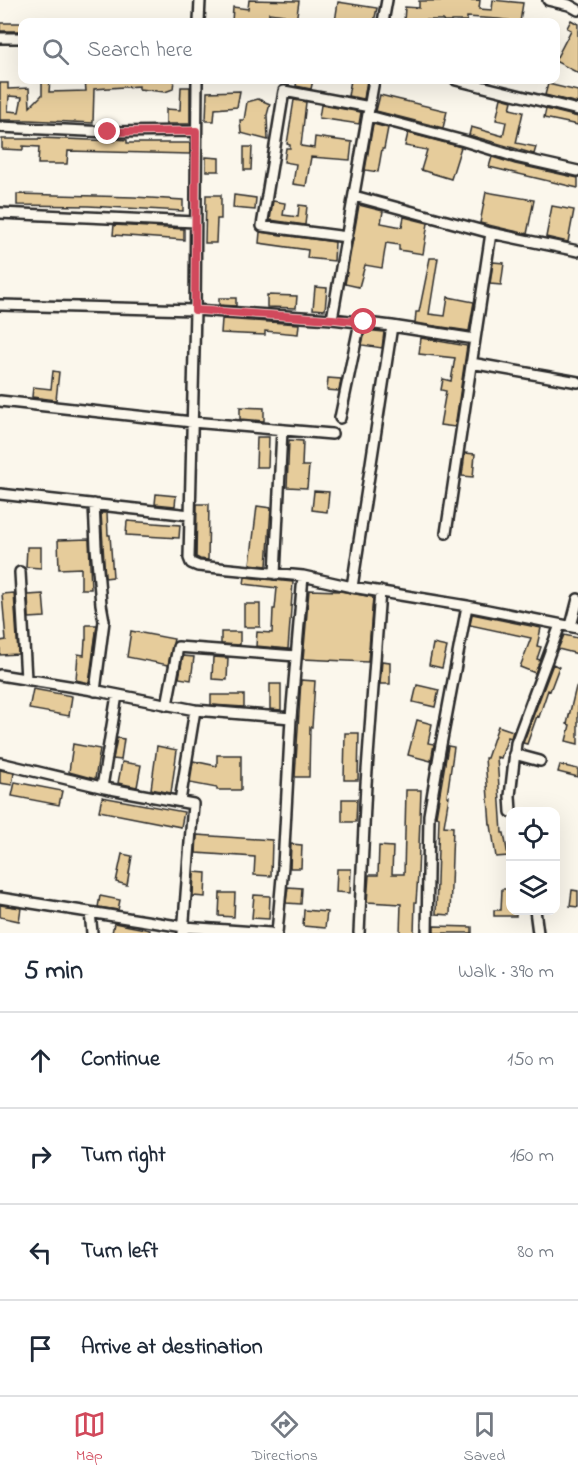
<!DOCTYPE html>
<meta charset="utf-8">
<style>
body{margin:0;font-family:"Indie Flower",sans-serif;background:#f6f6f7;color:#1f2937}
.controls{position:absolute;right:18px;bottom:18px;display:grid;overflow:hidden;border-radius:12px;box-shadow:0 6px 24px #0002}
.controls button{width:54px;height:54px;display:grid;place-items:center;padding:0;border:0;border-bottom:2px solid #e0e1e3;background:#fff;color:#1f2937;font:30px sans-serif}
.stop{position:absolute;width:18px;height:18px;margin:-14px;border:4px solid #d1495b;border-radius:50%;background:#fff}
.stop.end{background:#d1495b;border-color:#fff;box-shadow:0 2px 6px #0008}
.list{margin:0;padding:0;list-style:none}
h2{display:flex;justify-content:space-between;align-items:center;height:78px;margin:0;padding:0 24px;font-size:26px}
h2 small{font-size:20px;font-weight:400;color:#747a83}
.list li{display:grid;grid-template-columns:39px 1fr auto;gap:18px;align-items:center;box-sizing:border-box;height:96px;padding:0 24px;border-top:2px solid #e0e1e3}
.list b{display:block;font-size:22px;white-space:nowrap}
.list em{font-size:20px;font-style:normal;color:#747a83}
.icon{flex:none;width:33px;height:33px;fill:none;stroke:currentColor;stroke-width:2;stroke-linecap:round;stroke-linejoin:round}
.map{position:relative;flex:none;width:578px;height:933px;overflow:hidden}
.search{position:absolute;background:#fff;box-shadow:0 6px 24px #0002;left:18px;right:18px;top:18px;height:66px;display:flex;align-items:center;gap:15px;box-sizing:border-box;padding:0 21px;border-radius:12px;color:#747a83;font-size:22px}
.sheet{height:462px;background:#fff}
nav{display:flex;justify-content:space-around;align-items:center;box-sizing:border-box;height:84px;border-top:2px solid #e0e1e3;background:#fff;font-size:16px;color:#747a83}
nav a{display:grid;justify-items:center;gap:3px}
nav .on{color:#d1495b}
.map>svg:first-child{display:block}
.building{fill:#e6cc9b;stroke:#2b2b2b;stroke-width:1.5;fill-rule:evenodd}
.lines{fill:none;stroke-linecap:round;stroke-linejoin:round}
.minor-casing{stroke:#2b2b2b;stroke-width:14}
.minor{stroke:#fbf7ec;stroke-width:9}
.route{stroke:#d1495b;stroke-width:8}
</style>
<div class="map">
<svg width="578" height="933" viewBox="0 0 578 933">
<rect width="100%" height="100%" fill="#fbf7ec"/>
<filter id="ink" filterUnits="userSpaceOnUse"><feTurbulence type="fractalNoise" baseFrequency=".0167" numOctaves="2"/><feDisplacementMap in="SourceGraphic" scale="12" xChannelSelector="R" yChannelSelector="G"/><feConvolveMatrix kernelMatrix="1 2 1 2 8 2 1 2 1" color-interpolation-filters="sRGB"/></filter>
<g filter="url(#ink)">
<path class="building" d="M249 0 299 1 296 22 283 20 284 15 269 13 268 22H232L233 7 248 9Z
M480 0 479 9 492 10 493 0 523 3 520 22 498 19 467 17V21H451V22H443V20H425V22H404L405 7 419 8V1Z
M338 2 377 8 374 22H335Z
M571 20 578 24V73L555 61 571 30 567 28Z
M0 23H22V31H0Z
M42 80H50L49 92 86 91 85 80H174L173 89 165 92 139 89V86L94 89 93 123 28 120H0V83H8V89L29 88 30 107 42 95ZM9 96 22 97 19 112 8 111Z
M297 80H313L311 89 296 86Z
M351 80H367L364 99 348 96Z
M548 84 578 91V103L545 95Z
M181 87H190V124H166V109L180 110Z
M240 91 237 107 215 109 214 121H206L207 92Z
M380 95 447 111 443 128 376 111Z
M501 98 512 101 510 109 523 112 516 143 536 147 534 154 469 135 471 127 503 136 506 122 496 120Z
M258 99 270 104 267 115 268 140 241 133 240 120H244L247 102Z
M294 100 306 102 301 146 314 148 315 137 352 142 350 160 311 157 306 186 293 184 296 164 284 162 286 148H290V145L287 144Z
M321 105 361 112 359 124 319 118Z
M546 109 578 117V125L544 118Z
M373 124 388 128 384 149H382L378 172 365 170Z
M408 133 461 147 451 179 421 170 427 150 405 146Z
M39 138 115 141V139L127 140V143H190V154L68 151 67 164H38L39 147 23 146V150L2 149V139H39Z
M244 147H252L251 170H244Z
M206 157 219 158V171H206Z
M492 157 515 164 578 178V188L489 167Z
M486 192 534 200 527 234 480 223Z
M17 194 134 197 183 200V211L88 206 17 205Z
M206 195H221V219H217L216 243H205Z
M234 195 256 198 255 210 233 208Z
M273 201 285 203 283 215 298 217 299 205 307 206 305 225 270 220Z
M359 205 383 211 381 223 402 227 404 217 428 223 423 254 399 250V245L386 243 382 268 365 265 359 287 345 284Z
M552 206 574 210 568 242 546 237Z
M114 225 184 229V240L113 235Z
M260 232 335 242 334 261 307 258 308 250 259 243Z
M430 258H438L429 314 445 316 448 297 474 302 469 331 415 323 416 312H419Z
M493 262 504 263 501 285 490 284Z
M315 287 327 288 325 310 313 309Z
M267 295 297 296 296 308 267 307Z
M219 298H236V306L219 305Z
M222 319 299 324 298 334 265 331V335L221 333Z
M365 330 384 332 382 348 362 345Z
M421 338 467 346 455 427 440 425 446 391 441 390 443 379 451 381 455 358 419 354Z
M53 371 59 372 56 400 32 397 33 387 51 389Z
M328 378 341 379 339 391 327 390Z
M240 407 264 408V421L240 419Z
M257 437H269L268 467H256Z
M289 440 303 441 302 466H309L307 488 287 487Z
M465 453 475 454 473 477 462 476Z
M314 491 329 492 327 512 312 510Z
M156 494 176 496 175 506 155 504Z
M197 504H209L208 560 200 559 196 557Z
M257 506 271 508 267 566 250 564Z
M101 513H107L108 535H110L113 577 105 578Z
M127 521 180 525 179 538 126 535Z
M89 539 91 589H81V568L59 569 58 540Z
M27 547H41V568L26 567Z
M245 577 293 582 288 649 256 646 257 632 272 633 273 609H275L277 588 244 584Z
M309 590 340 591 373 597 368 662 303 659Z
M14 593 18 654 0 655V641L6 640 2 594Z
M43 594 45 617 29 618 28 595Z
M244 604H260V627H244Z
M472 614 541 628 537 646 541 647 537 659 540 660 535 673 520 667 531 638 470 625Z
M86 625H97L89 683 76 680 78 654 84 655 85 640H86Z
M131 631 174 639 168 665 127 657Z
M221 632H240V645L221 644Z
M564 635 578 638V654L558 649Z
M433 644 447 647 442 668 429 665Z
M183 656 194 657 191 680 179 678Z
M213 657 228 658 227 680 212 679Z
M382 661 390 662V684H380Z
M553 664 559 667 550 691 548 690 539 717 537 716 527 744 523 743Z
M301 680 315 681 312 727H310L309 777H295Z
M270 684H281V710L270 709Z
M417 685 439 690 435 707 413 702Z
M576 687H578V744L566 741 570 725 567 724Z
M33 689 72 696 69 716 29 709Z
M211 695H244V707L211 705Z
M417 720 432 724 428 743 434 744 431 761 408 755Z
M498 726 513 731 511 738 508 737 501 758 497 757 502 833H504L508 856 496 857 491 825H490L485 758H487Z
M345 733H359L358 780H344Z
M117 738 124 739 121 760 113 759Z
M73 744 100 749 95 779 69 772Z
M157 746 177 750 171 793 151 789Z
M448 746 454 747 447 796H449L444 826 453 827 450 915 436 914 439 817 436 816Z
M217 755H241V790H217V788L190 783 193 761 217 766Z
M122 762 141 765 137 787 118 783Z
M560 765 578 769V777L558 772Z
M0 770 14 773 12 785 0 783Z
M15 782 62 791 59 805 12 796Z
M406 790H421L418 874 416 902H415L414 933H400L401 904 367 902 369 875H378L379 846 393 847 392 874H404Z
M102 797 184 812 181 827 99 811Z
M342 799H357L356 822H342Z
M197 835 272 840 271 876 254 875 255 857 196 853Z
M291 844 302 845 301 868H290Z
M122 854 132 856 127 885 116 882Z
M337 869H351L350 893 336 892Z
M194 872 206 873 205 897 193 896Z
M288 887 302 888 301 904 286 903Z
M502 889H510V910H516V916H494V910H501Z
M572 890 578 891V907L570 906Z
M220 893H235L234 917 219 916Z
M254 895 270 896 269 919 252 918Z
M100 896 120 900 118 910 98 907Z
M0 905 21 908 19 921 0 917Z
M304 910 327 912 325 928 303 926Z
M114 923 150 930 149 933H112Z
M434 926 472 927V933H434Z"/>
<g class="lines">
<defs>
<path id="minor" d="M548 0 569 5 578 10
M199 22 200 0
M383 22 387 0
M0 38H22
M197 80 195 310 189 558 191 563 198 566 303 576 352 587 467 606 578 628
M456 80 578 110
M369 116 464 141 516 157 578 171
M0 127 108 132 196 131
M354 196 491 233 475 339
M0 213 195 222
M491 233 578 251
M347 237 262 226 284 91 370 107
M0 305 195 310 332 319 392 326 475 339 446 533
M332 319 374 80
M471 363 578 382
M0 401 192 422 332 434
M340 418 360 322
M0 494 190 515
M94 504 96 547 101 604 104 621 95 691
M20 572 26 679
M275 574 282 430
M352 587 392 326
M571 626 578 599
M0 675 93 690 195 710 291 718
M167 705 178 647 296 656
M514 754 540 761
M0 763 105 788 193 804 183 933
M102 787 117 695
M180 801 195 710
M511 812 510 796 516 743 560 625
M0 898 184 927 270 933
M535 910 538 933
M90 912 92 933
M277 933 283 866 291 718 303 576
M359 933 366 784 380 591
M427 933 429 815 440 750 467 606"/>
</defs>
<use href="#minor" class="minor-casing"/>
<use href="#minor" class="minor"/>
</g>
</g>
<g class="lines" filter="url(#ink)">
<path class="route" d="M108 132 196 131 195 310 332 319 364 322"/>
</g>
</svg>
<div class="controls">
<button><svg class="icon" aria-label="locate" viewBox="0 0 24 24"><circle cx="12" cy="12" r="6"/><path d="M12 2v4M12 18v4M2 12h4M18 12h4"/></svg></button>
<button><svg class="icon" aria-label="layers" viewBox="0 0 24 24"><path d="M12 4l9 5-9 5-9-5zM3 14l9 5 9-5"/></svg></button>
</div>
<div class="stop" style="left:364px;top:322px"></div>
<div class="stop end" style="left:108px;top:132px"></div>
<div class="search"><svg class="icon" aria-label="search" viewBox="0 0 24 24"><circle cx="10" cy="10" r="6"/><path d="M15 15l6 6"/></svg>Search here</div>
</div>
<section class="sheet">
<h2>5 min<small>Walk · 390 m</small></h2>
<ul class="list">
<li><svg class="icon" aria-label="ahead" viewBox="0 0 24 24"><path d="M12 20V5M6 11l6-6 6 6"/></svg><div><b>Continue</b></div><em>150 m</em></li>
<li><svg class="icon" aria-label="right" viewBox="0 0 24 24"><path d="M7 20v-9h11M14 6l5 5-5 5"/></svg><div><b>Turn right</b></div><em>160 m</em></li>
<li><svg class="icon" aria-label="left" viewBox="0 0 24 24"><path d="M17 20v-9H6M10 6l-5 5 5 5"/></svg><div><b>Turn left</b></div><em>80 m</em></li>
<li><svg class="icon" aria-label="arrive" viewBox="0 0 24 24"><path d="M6 21V4h12l-3 4 3 4H6"/></svg><div><b>Arrive at destination</b></div></li>
</ul>
</section>
<nav>
<a class="on"><svg class="icon" aria-label="map" viewBox="0 0 24 24"><path d="M3 6l6-2 6 2 6-2v14l-6 2-6-2-6 2zM9 4v14M15 6v14"/></svg>Map</a>
<a><svg class="icon" aria-label="directions" viewBox="0 0 24 24"><path d="M12 3l9 9-9 9-9-9zM9 14v-3h6M13 9l2 2-2 2"/></svg>Directions</a>
<a><svg class="icon" aria-label="saved" viewBox="0 0 24 24"><path d="M7 4h10v16l-5-4-5 4z"/></svg>Saved</a>
</nav>
